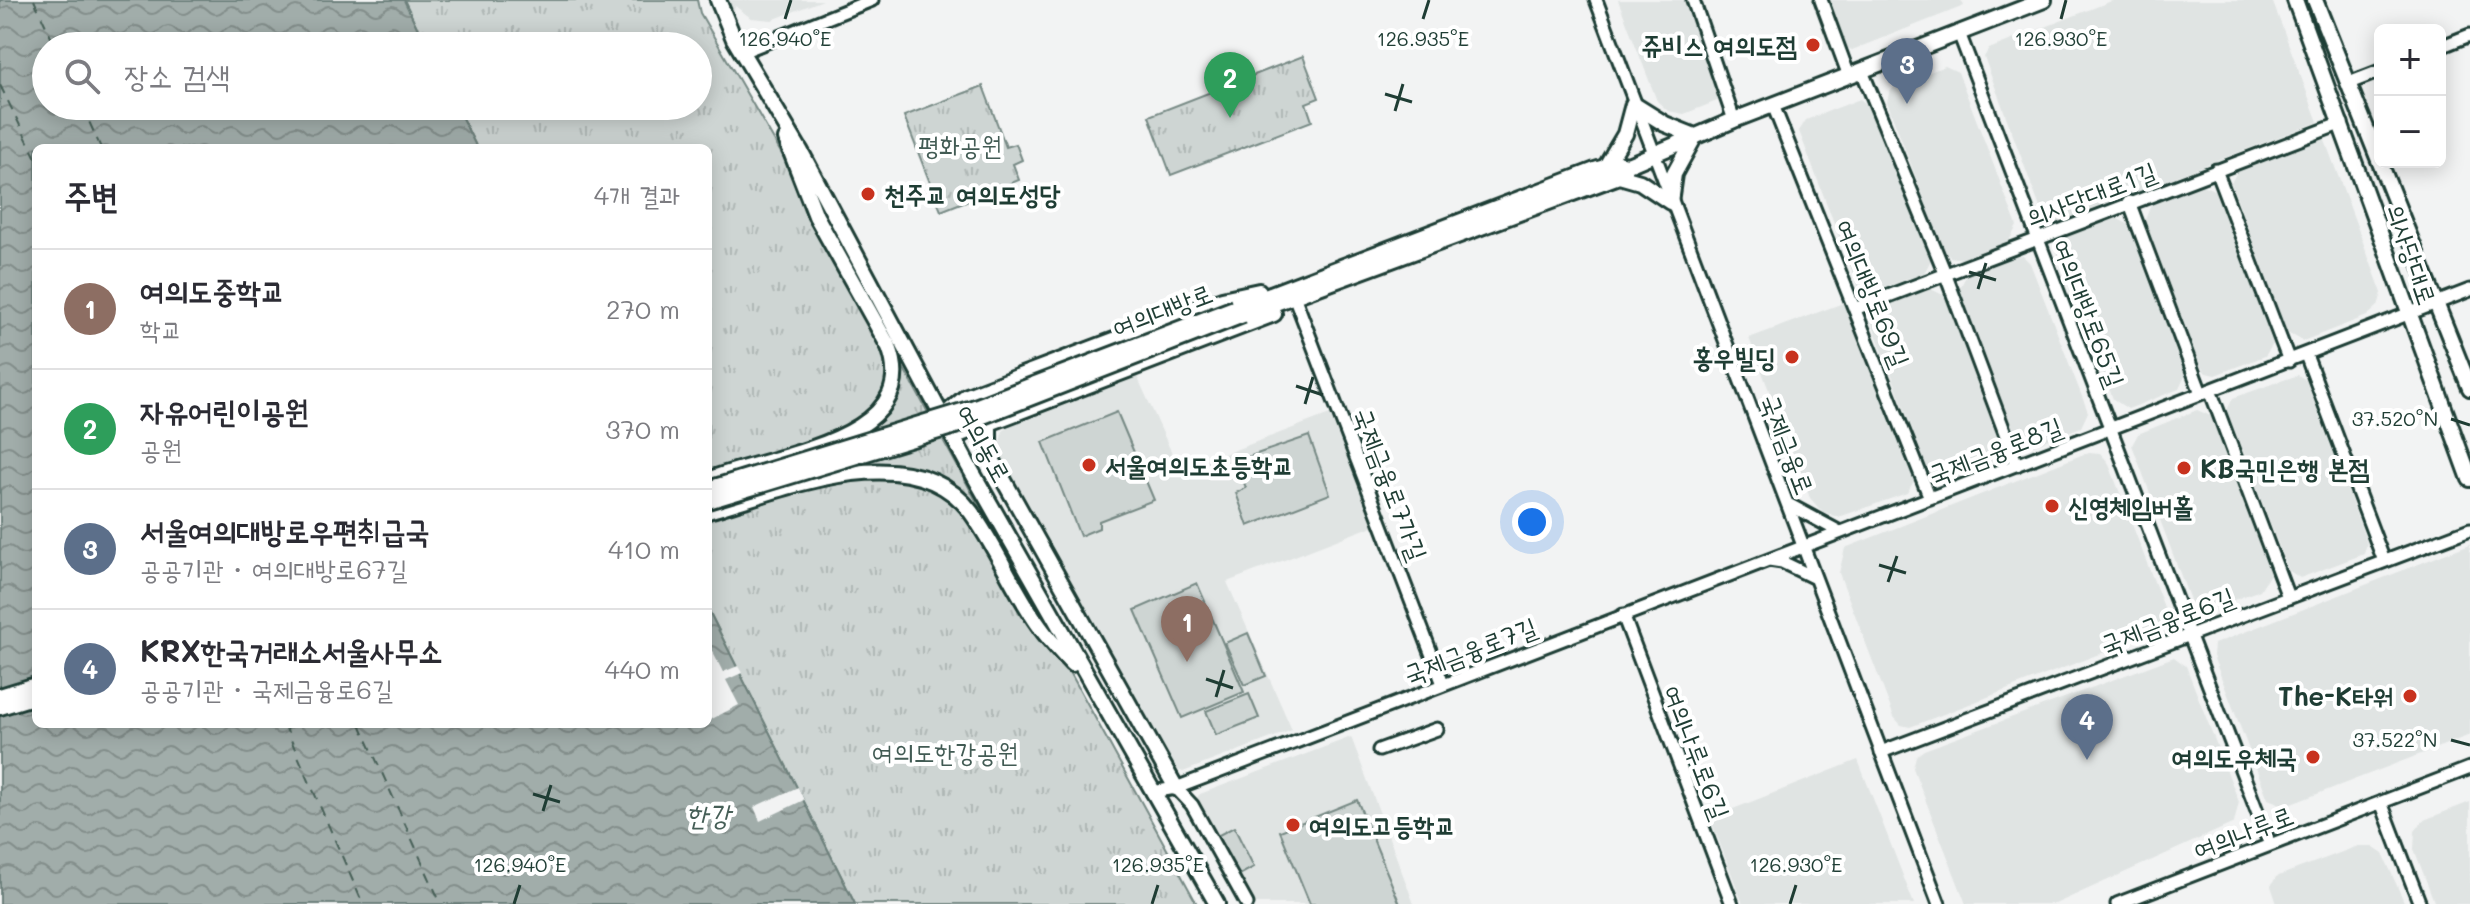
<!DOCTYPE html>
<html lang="ko">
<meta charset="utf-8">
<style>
body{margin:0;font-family:Mali,"Poor Story",sans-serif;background:#f7f7f7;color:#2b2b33}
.controls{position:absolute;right:24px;top:24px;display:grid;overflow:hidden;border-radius:12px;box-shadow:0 4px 20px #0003}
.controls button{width:72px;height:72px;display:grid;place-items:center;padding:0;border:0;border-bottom:2px solid #e1e1e2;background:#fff;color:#2b2b33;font:40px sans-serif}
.you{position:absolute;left:1532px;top:522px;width:28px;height:28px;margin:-20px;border:6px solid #fff;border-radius:50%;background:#1a73e8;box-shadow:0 0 0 12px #1a73e833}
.badge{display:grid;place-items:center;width:52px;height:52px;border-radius:50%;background:#c8321e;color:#fff;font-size:26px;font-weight:700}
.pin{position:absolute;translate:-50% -66px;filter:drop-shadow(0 2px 4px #0008)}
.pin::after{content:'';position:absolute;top:42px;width:28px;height:24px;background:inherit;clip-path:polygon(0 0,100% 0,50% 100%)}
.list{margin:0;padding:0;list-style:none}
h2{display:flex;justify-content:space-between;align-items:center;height:104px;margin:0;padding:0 32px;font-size:34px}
h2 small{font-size:26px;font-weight:400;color:#7c7c81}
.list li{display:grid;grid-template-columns:52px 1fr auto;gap:24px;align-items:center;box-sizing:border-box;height:120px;padding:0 32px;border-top:2px solid #e1e1e2}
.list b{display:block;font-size:30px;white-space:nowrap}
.list p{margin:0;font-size:26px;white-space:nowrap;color:#7c7c81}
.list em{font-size:26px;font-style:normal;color:#7c7c81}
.icon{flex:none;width:44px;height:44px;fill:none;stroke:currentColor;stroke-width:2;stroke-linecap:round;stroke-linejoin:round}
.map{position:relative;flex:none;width:2470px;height:904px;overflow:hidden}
.search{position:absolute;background:#fff;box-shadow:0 4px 20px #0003;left:32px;top:32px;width:680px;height:88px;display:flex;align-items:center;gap:20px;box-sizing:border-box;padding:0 28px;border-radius:44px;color:#7c7c81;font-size:30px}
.panel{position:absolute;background:#fff;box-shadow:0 4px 20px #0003;left:32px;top:144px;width:680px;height:584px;border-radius:12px}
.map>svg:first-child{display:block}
.built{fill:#e0e4e3}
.green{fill:#ced5d3;stroke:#768984;stroke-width:2}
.park{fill:url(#park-tufts);stroke:#768984;stroke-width:2}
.water{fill:url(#water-waves);stroke:#6d807b;stroke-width:2}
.pier{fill:#f2f3f3}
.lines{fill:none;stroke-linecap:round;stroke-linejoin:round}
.ferry{stroke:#465f57;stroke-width:2;stroke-dasharray:10 8;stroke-linecap:butt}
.minor-casing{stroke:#1f3d34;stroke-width:17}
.major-casing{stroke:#1f3d34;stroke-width:20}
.minor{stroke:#fff;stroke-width:11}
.major{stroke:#fff;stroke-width:14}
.major-bridge-casing{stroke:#1f3d34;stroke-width:20;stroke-linecap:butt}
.major-bridge{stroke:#fff;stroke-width:14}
.ticks{fill:none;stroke:#1f3d34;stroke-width:3}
.poi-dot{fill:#c8321e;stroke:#fff;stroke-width:3}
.labels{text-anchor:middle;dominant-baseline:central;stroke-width:8;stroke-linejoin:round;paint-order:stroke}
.poi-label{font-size:26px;font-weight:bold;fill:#1f3d34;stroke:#fff;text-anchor:start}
.park-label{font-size:26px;fill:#425b54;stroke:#fff}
.street-label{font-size:26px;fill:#1f3d34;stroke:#fff}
.water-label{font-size:28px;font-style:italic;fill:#465f57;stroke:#fff}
.ticks-label{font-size:20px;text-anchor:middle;fill:#1f3d34;stroke:#fff;stroke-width:8;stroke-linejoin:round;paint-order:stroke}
</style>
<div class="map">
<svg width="2470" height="904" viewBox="0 0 2470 904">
<defs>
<pattern id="park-tufts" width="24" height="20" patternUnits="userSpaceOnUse" patternTransform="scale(2)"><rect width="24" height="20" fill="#ced5d3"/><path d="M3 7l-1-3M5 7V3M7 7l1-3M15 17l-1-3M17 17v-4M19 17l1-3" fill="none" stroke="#b0b8b6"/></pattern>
<pattern id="water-waves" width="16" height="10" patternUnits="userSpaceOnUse" patternTransform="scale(2)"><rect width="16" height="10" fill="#a1adaa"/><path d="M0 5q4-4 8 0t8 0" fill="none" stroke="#838e8b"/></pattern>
</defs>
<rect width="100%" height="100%" fill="#f2f3f3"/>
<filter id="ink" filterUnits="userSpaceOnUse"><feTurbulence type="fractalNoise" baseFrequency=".0125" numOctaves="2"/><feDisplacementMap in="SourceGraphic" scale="16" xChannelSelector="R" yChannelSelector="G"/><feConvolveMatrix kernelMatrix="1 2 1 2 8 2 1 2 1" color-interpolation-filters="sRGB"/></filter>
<g filter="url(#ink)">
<path class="built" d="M728 0H823L772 20 751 18 735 6 734 11Z
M1618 0H1685L1721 94 1717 101 1684 114 1668 111 1657 101Z
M1827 0H1961L1964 6 1852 50 1845 47Z
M2114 0H2272L2318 122 2057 222 2048 220 2043 216 1984 57 1989 49Z
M1945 66 1958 72 2017 226 2009 241 1962 259 1950 257 1944 251 1887 102 1889 93 1896 85Z
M1860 99 1872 109 1931 260 1924 273 1869 293 1858 286 1799 131 1806 120Z
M2324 138 2382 293 2378 306 2367 316 2303 341 2287 332 2231 183 2238 170Z
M2200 184 2216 191 2273 344 2265 356 2215 375 2206 373 2200 366 2145 220 2152 202Z
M2116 218 2128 224 2185 376 2179 389 2128 409 2113 399 2056 250 2064 237Z
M2023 256 2030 263 2088 412 2081 427 2030 446 2015 437 1960 288 1967 274 2013 257Z
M1931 289 1945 296 2001 447 1995 460 1942 479 1928 470 1871 321 1878 309Z
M1846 302 1914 481 1907 493 1839 517 1823 513 1810 498 1749 338Z
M2298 375 2306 380 2367 543 2364 554 2300 578 2288 570 2227 410 2233 398Z
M1137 376 1180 471 1335 412 1378 524 1227 582 1292 730 1183 772 1172 768 997 452 1003 431 1012 424Z
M2197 410 2211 416 2270 574 2260 590 2202 612 2193 608 2132 445 2138 434Z
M2089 452 2100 453 2108 462 2167 615 2164 629 1910 727 1901 725 1894 717 1839 573 1845 548Z
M2470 544V735L2286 806 2268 799 2213 656 2214 644Z
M2174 657 2186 666 2239 802 2234 823 2055 904H1966L1913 768 1916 756 1924 750Z
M1351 737 1414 904H1246L1194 804 1195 800 1200 794Z
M1858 760 1914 904H1743L1710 818Z
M2470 802V904H2435L2414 849 2415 831 2424 820Z
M2358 846H2371L2383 854 2405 904H2277L2271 886 2276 877Z"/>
<path class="green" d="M1117 412 1154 500 1099 521V528L1080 536 1043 442Z
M1309 436 1330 494 1248 526 1236 493 1246 488 1236 461Z
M1197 583 1244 692 1182 718 1135 610Z
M1248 633 1266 676 1244 685 1225 643Z
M1249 694 1259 718 1216 735 1206 711Z
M1357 800 1400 904H1310L1280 831Z
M1234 827 1254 867 1234 878 1213 838Z"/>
<path class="park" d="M404 0H697L700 13 867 301 1197 904H855L708 609V148H477L456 106H698V46H426Z
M1303 56 1319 98 1306 103 1312 121 1171 175 1149 116Z
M983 86 1006 147 1016 144 1022 160 1013 164 1019 180 941 211 904 116Z"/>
<path class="water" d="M0 0H404L426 46H46V106H456L477 148H36V724H708V609L855 904H0Z"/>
<path class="pier" d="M708 643 723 672 738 666 742 673 726 680 739 705 708 721Z
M798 787 804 800 760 821 754 807Z"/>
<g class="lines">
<path class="ferry" d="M34 0 55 46
M0 85 36 158
M82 106 101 148
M284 724 363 904
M360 724 441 904"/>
<defs>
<path id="minor" d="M1596 0 1939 904
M1693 0 1734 120
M1821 0 1849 76
M1959 33 2270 845
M2440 47 2470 35
M742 52 872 0
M1862 71 1945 273 2017 465
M2349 83 2380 71
M1773 105 1930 498
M2216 170 2289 361
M2129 202 2201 393
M1296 301 1443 684
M1857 308 2342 123
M2306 355 2384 561
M2210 390 2288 597
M1788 504 1840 532
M1769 560 1782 562 1815 578
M1623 615 1732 904
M1379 750 1437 729
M1881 752 2470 529
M1176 788 1192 805 1247 904
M1152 792 1176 788 1218 772 2470 290
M2381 802 2420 904
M2117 904 2470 768"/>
<path id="major" d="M718 0 734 39 800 150 968 465 1217 904
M2295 0 2470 479
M2315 0 2470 388
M1606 166 1625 134 1633 104 1665 124 1695 136 1674 174 1670 202 1640 182 1619 176
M1234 308 1595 170 1618 163 1628 165
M1243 315 1619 176 1628 165 1734 120 2044 0
M942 417 967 396 1222 299 1259 291
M989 423V454L1176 788
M953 437 1274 314
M708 480C765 456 925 442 889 347L816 216 786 139
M708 511C783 490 913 433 971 512 997 548 1014 591 1040 627 1049 640 1061 652 1072 664
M0 696 36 685
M0 707 36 696"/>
</defs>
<use href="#minor" class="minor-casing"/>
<use href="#major" class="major-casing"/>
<use href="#minor" class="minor"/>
<use href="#major" class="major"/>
<defs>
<path id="major-bridge" d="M708 489 972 408 1234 308
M708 501 965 423 1243 315"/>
</defs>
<use href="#major-bridge" class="major-bridge-casing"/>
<use href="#major-bridge" class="major-bridge"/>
</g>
</g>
<path class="ticks" d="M785 19 791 0M1423 19 1429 0M2061 19 2066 0M1385 94 1412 102M1395 111 1403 84M1969 272 1996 280M1978 289 1986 263M1296 386 1323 395M1305 404 1313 377M2451 419 2470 425M1879 565 1906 573M1888 582 1897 556M1206 679 1233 688M1216 697 1224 670M2451 740 2470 745M533 794 560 802M543 811 551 785M514 904 520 885M1152 904 1158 885M1790 904 1796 885"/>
<g class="poi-dot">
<circle cx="1813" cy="45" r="8"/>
<circle cx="868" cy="194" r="8"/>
<circle cx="1792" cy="357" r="8"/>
<circle cx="1089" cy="465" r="8"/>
<circle cx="2184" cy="468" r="8"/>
<circle cx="2052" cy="506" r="8"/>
<circle cx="2410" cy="696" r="8"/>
<circle cx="2313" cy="757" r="8"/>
<circle cx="1293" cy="825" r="8"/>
</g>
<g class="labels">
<g class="poi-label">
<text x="1797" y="45" text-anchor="end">쥬비스 여의도점</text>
<text x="884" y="194">천주교 여의도성당</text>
<text x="1776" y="357" text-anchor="end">홍우빌딩</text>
<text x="1105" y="465">서울여의도초등학교</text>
<text x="2200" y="468">KB국민은행 본점</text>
<text x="2068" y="506">신영체임버홀</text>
<text x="2394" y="696" text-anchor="end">The-K타워</text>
<text x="2297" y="757" text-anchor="end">여의도우체국</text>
<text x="1309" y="825">여의도고등학교</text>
</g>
<g class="park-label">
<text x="960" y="145">평화공원</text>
<text x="945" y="752">여의도한강공원</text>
</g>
<g class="street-label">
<text transform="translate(2091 194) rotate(-21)">의사당대로1길</text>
<text transform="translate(2412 254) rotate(71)">의사당대로</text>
<text transform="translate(1873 293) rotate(68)">여의대방로69길</text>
<text transform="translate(1162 310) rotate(-21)">여의대방로</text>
<text transform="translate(2089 313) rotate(69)">여의대방로65길</text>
<text transform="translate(984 443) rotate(61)">여의동로</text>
<text transform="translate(1788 444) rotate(69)">국제금융로</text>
<text transform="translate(1995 450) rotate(-21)">국제금융로8길</text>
<text transform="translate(1391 484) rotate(69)">국제금융로7가길</text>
<text transform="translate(2167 620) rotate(-21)">국제금융로6길</text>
<text transform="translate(1470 650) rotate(-21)">국제금융로7길</text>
<text transform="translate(1697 752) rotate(69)">여의나루로6길</text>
<text transform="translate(2243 832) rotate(-21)">여의나루로</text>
</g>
<g class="water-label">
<text x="708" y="814">한강</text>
</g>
</g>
<g class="ticks-label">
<text x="785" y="46">126.940°E</text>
<text x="1423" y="46">126.935°E</text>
<text x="2061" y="46">126.930°E</text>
<text x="2395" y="426">37.520°N</text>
<text x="2395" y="747">37.522°N</text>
<text x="520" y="872">126.940°E</text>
<text x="1158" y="872">126.935°E</text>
<text x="1796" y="872">126.930°E</text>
</g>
</svg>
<div class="controls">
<button>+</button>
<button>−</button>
</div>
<div class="you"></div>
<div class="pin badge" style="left:1187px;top:662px;background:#8d6e63">1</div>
<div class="pin badge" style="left:1230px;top:118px;background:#2e9e5b">2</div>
<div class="pin badge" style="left:1907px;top:104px;background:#5c6f8a">3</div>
<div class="pin badge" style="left:2087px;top:760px;background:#5c6f8a">4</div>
<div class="search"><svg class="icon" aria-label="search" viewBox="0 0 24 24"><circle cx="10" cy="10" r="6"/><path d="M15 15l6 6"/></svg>장소 검색</div>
<section class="panel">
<h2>주변<small>4개 결과</small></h2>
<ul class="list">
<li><span class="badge" style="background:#8d6e63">1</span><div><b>여의도중학교</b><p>학교</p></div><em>270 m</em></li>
<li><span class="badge" style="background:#2e9e5b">2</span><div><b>자유어린이공원</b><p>공원</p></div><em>370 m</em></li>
<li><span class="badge" style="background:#5c6f8a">3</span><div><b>서울여의대방로우편취급국</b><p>공공기관 · 여의대방로67길</p></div><em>410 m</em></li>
<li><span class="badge" style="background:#5c6f8a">4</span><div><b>KRX한국거래소서울사무소</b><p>공공기관 · 국제금융로6길</p></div><em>440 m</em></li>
</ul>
</section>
</div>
